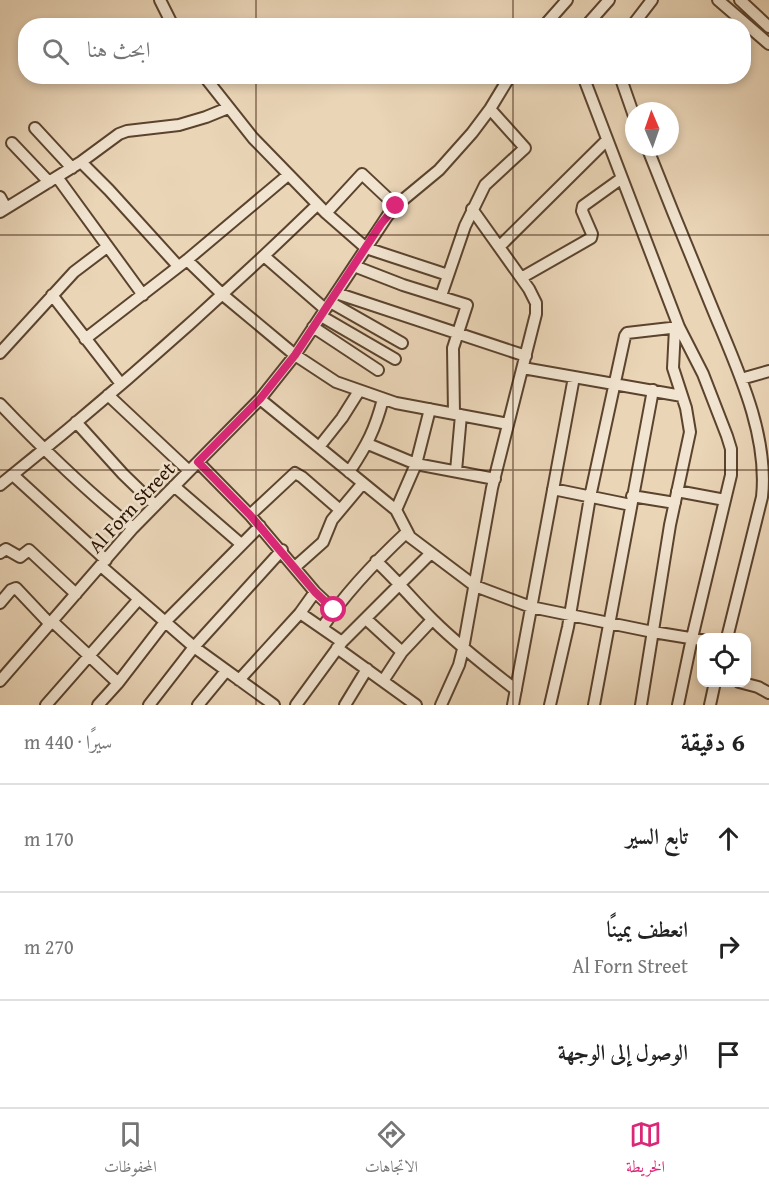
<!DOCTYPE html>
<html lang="ar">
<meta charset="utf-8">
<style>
body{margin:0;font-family:"Gentium Book Plus",Amiri,serif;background:#f2f2f2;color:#222;direction:rtl}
.controls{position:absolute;right:18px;bottom:18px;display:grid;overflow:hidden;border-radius:12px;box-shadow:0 3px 9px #0003}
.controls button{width:54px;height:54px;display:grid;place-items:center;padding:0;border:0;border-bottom:2px solid #e0e0e0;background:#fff;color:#222;font:30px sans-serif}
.compass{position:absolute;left:625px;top:102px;width:54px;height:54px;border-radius:50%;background:#fff;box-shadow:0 3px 9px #0003;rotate:358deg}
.stop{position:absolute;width:18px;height:18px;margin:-14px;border:4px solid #db2777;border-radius:50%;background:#fff}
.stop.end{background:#db2777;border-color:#fff;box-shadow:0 2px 6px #0008}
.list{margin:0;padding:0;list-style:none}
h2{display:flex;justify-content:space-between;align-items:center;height:78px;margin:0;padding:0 24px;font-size:26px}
h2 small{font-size:20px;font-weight:400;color:#767676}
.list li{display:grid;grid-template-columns:39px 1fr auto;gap:18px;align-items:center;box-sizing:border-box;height:108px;padding:0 24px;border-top:2px solid #e0e0e0}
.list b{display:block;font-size:22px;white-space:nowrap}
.list p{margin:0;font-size:20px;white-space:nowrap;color:#767676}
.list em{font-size:20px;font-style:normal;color:#767676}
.icon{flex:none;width:33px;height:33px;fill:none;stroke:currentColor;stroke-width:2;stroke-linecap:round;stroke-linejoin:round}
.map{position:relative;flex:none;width:769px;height:705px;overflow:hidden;direction:ltr}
.search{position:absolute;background:#fff;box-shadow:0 3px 9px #0003;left:18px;right:18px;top:18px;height:66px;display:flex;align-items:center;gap:15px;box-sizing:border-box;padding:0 21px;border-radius:24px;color:#767676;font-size:22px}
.sheet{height:402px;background:#fff}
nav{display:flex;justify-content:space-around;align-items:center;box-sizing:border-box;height:84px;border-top:2px solid #e0e0e0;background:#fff;font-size:16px;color:#767676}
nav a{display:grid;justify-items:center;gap:3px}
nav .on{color:#db2777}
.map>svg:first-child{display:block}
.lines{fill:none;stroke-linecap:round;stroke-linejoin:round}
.minor-casing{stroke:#5b432e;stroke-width:14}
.minor{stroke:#f1e4d0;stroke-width:10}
.route{stroke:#db2777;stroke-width:8}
.grid{fill:none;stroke:#2b1200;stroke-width:1.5;stroke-opacity:0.55}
.labels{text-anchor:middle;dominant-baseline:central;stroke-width:5;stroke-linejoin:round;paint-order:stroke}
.street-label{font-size:20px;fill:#2b1200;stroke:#f1e4d0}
</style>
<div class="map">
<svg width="769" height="705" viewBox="0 0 769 705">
<rect width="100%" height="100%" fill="#ead5b7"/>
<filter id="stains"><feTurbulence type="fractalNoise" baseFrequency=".00333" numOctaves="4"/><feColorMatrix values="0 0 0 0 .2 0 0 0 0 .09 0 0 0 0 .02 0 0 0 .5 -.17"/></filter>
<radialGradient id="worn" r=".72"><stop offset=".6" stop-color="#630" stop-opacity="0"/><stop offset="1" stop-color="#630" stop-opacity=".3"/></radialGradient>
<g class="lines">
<defs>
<path id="minor" d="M160 0 173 26
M718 0 769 44
M740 0 769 27
M544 26 567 0
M586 26 609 0
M632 26 652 0
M204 76 253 138 326 213 366 248 448 275
M583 76 679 327 703 374 727 436 731 449V475L692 638 678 705
M620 76 634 116
M35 128 72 168
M12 143 49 182
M647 147C668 200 689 252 711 305 735 364 769 432 762 497L727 638
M81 162 109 190 178 266
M57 177 143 295
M0 197 6 208
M0 212 81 162 119 134 127 131 179 125 206 117 228 108
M326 213 362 174 396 206
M499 247 607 140
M264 256 325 309
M187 260 223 295 295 355 336 382 396 403 508 424
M354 266 403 285 467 305 453 348 454 413
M521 278 591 238 592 234 582 211 583 206 622 178
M336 293 526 356
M52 295 121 384
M441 296 465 226 485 185 525 148 490 109
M330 302 402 343
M321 316 395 359
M313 327 378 370
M85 339 187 260 288 175
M0 353 74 272 107 247
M523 368 682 396
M741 379 769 371
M108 395 189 471
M260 399 396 510 410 537 475 586 531 607 653 632 702 640
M0 404C42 448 85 490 133 528
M76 422 123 474 155 505
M368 444 416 464 495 479
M319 447 342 418 359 391
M198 462 250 515 315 592 334 610
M456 471 461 415
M349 472C367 445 375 430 383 399
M13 475 106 560
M0 485C110 397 216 303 317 205
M174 486 241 544
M553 489 631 505
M677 491 725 500
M632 496 675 503
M396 510 416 464 430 409
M250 515 295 473 302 477 340 510
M0 553 6 549 20 557 29 550 76 594
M376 561C397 580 414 602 434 621 459 646 488 668 516 690
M101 566 194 647 274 705
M295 567 323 542 332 520 363 483
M0 603 11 590 16 588 50 624
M300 613 342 642
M366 619 402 652
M52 621 118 683
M322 628C346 592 376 561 407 532
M337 648 416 705
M239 680 300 613 315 592
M0 681 133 528 260 399 295 355 388 215 404 199 439 170 472 133 490 109 510 76
M383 681 402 652 432 620
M739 682 758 687 769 693
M46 705 139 599
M98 705 118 683 165 622 260 526
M149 705 194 647 282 550
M198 705 226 671
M296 705 342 642 431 553
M345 705 367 669
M441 705 459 665 463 649 492 488 536 314V303L529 289 472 209
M513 705 574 377
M550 705 568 627 590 497 625 336 627 333 679 327
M594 705 653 390
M641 705 670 525 690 432 686 408 673 368 675 328
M710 705 715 682"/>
</defs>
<use href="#minor" class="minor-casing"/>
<use href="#minor" class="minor"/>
</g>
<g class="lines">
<path class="route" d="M334 610 315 592 250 515 198 462 260 399 295 355 381 224 396 206"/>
</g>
<path class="grid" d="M256 0V26M513 0V26M256 76V705M513 76V705M0 235H769M0 470H769"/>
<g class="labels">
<g class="street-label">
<text transform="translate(131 507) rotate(-47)">Al Forn Street</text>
</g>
</g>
<rect width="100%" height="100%" filter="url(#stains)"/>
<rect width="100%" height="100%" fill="url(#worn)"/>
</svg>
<div class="controls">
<button><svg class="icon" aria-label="locate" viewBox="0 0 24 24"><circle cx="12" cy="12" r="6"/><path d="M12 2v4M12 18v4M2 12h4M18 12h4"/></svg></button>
</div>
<svg class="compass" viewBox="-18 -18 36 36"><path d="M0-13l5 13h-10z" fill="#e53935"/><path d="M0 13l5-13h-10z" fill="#767676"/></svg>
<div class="stop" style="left:334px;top:610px"></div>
<div class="stop end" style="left:396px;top:206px"></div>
<div class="search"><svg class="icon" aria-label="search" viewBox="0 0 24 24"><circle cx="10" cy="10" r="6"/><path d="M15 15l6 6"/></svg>ابحث هنا</div>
</div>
<section class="sheet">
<h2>6 دقيقة<small>سيرًا · 440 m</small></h2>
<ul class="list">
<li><svg class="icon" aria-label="ahead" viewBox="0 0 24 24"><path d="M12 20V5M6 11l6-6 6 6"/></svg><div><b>تابع السير</b></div><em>170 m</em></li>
<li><svg class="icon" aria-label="right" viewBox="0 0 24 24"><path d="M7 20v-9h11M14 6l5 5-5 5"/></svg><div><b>انعطف يمينًا</b><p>Al Forn Street</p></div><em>270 m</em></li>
<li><svg class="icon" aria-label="arrive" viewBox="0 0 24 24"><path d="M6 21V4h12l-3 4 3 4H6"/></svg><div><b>الوصول إلى الوجهة</b></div></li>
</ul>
</section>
<nav>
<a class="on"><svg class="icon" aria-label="map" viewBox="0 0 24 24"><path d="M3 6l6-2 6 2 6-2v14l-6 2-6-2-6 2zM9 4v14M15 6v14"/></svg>الخريطة</a>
<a><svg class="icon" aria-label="directions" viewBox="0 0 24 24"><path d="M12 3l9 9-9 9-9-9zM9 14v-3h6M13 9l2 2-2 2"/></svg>الاتجاهات</a>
<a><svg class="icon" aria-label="saved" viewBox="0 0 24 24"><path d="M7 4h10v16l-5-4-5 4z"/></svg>المحفوظات</a>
</nav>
